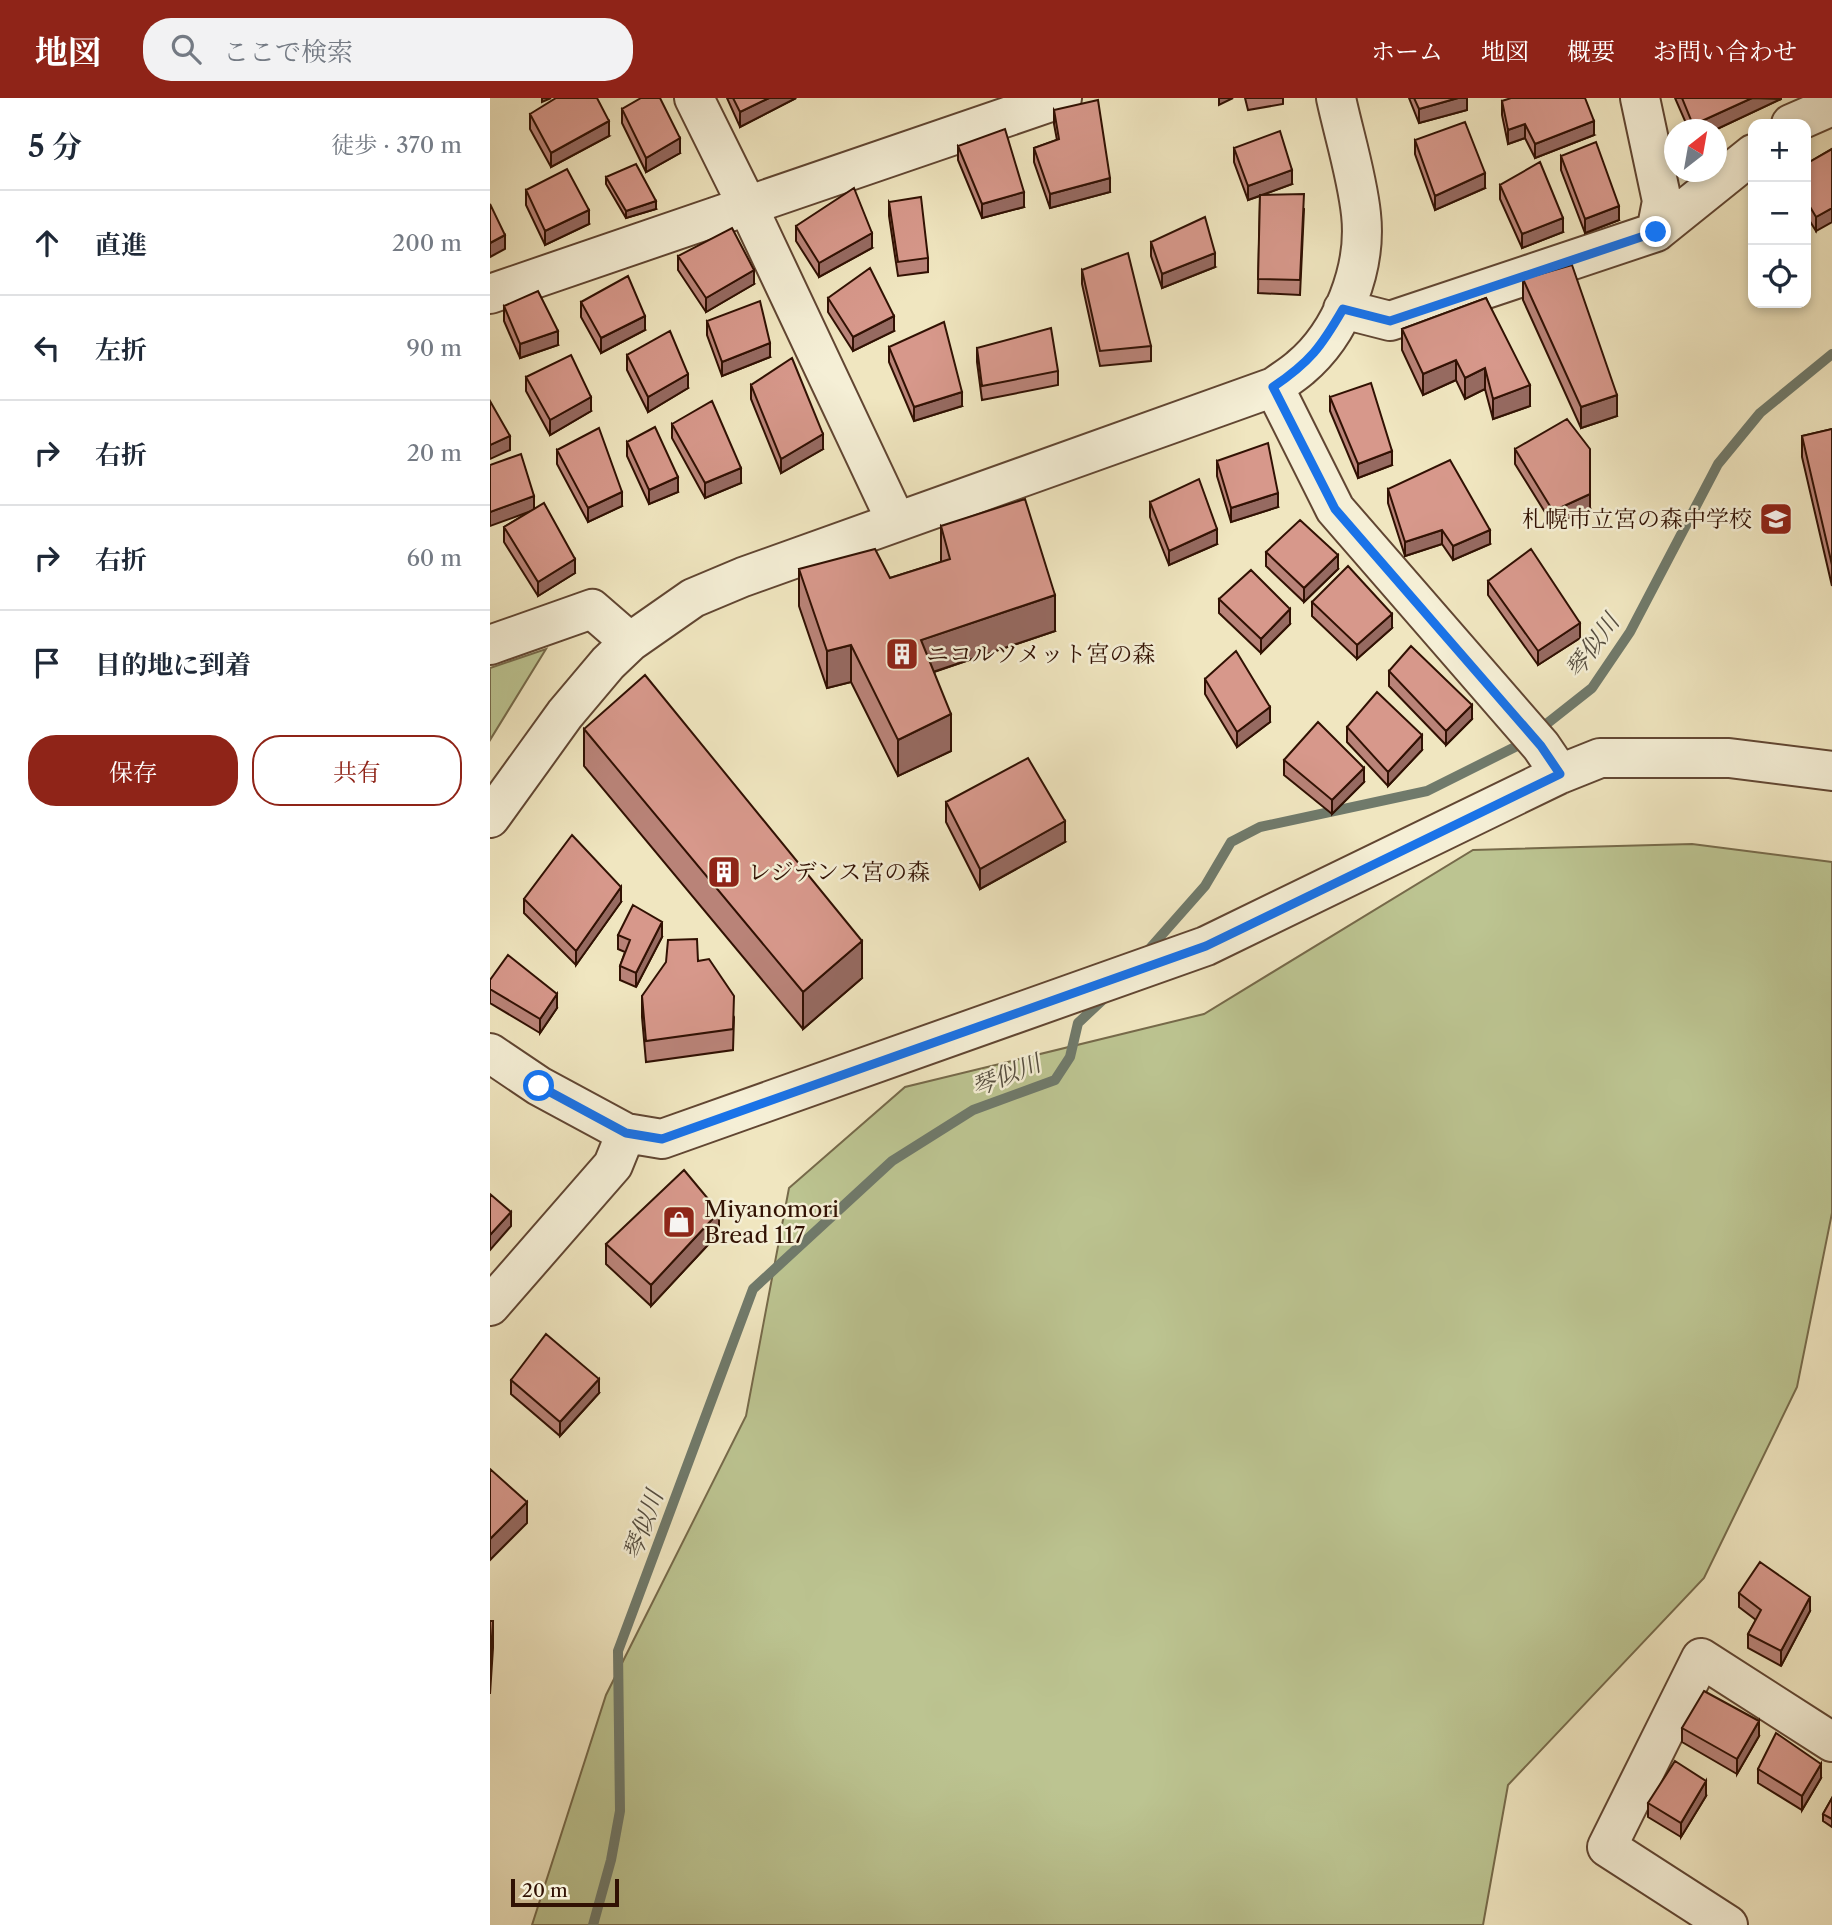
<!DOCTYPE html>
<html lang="ja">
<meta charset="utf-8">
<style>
body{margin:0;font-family:"Libre Caslon Text","Noto Serif JP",serif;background:#f2f2f3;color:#1f2937}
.controls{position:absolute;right:21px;top:21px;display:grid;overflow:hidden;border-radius:14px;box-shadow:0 4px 10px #0003}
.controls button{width:63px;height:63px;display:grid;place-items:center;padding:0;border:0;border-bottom:2px solid #e0e1e3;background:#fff;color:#1f2937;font:35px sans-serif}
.compass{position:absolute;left:1174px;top:21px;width:63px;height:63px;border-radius:50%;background:#fff;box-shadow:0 4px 10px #0003;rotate:31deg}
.scale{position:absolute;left:21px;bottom:18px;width:108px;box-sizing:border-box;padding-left:7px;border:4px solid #311103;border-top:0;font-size:19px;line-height:24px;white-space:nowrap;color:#311103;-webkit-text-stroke:5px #f5efd6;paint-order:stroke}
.stop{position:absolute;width:21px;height:21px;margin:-16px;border:5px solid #1a73e8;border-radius:50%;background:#fff}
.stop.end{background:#1a73e8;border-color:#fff;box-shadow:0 2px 7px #0008}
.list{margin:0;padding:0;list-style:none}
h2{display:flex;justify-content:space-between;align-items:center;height:91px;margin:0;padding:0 28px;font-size:30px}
h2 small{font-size:23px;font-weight:400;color:#747a83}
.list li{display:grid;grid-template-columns:46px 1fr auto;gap:21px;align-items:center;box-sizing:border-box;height:105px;padding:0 28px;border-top:2px solid #e0e1e3}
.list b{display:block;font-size:26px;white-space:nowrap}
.list em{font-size:23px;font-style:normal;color:#747a83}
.actions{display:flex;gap:14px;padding:21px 28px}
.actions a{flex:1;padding:16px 0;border:2px solid #8f2418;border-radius:28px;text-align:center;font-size:24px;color:#8f2418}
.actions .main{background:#8f2418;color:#fff}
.icon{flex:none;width:38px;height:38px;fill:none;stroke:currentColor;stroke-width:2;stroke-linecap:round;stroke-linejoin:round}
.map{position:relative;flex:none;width:1342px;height:1827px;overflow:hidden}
header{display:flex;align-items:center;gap:42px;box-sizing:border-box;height:98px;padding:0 35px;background:#8f2418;color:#fff}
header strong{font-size:33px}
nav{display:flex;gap:38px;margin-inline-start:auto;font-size:24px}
.search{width:490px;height:63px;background:#f2f2f3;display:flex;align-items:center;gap:18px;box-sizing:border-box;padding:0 24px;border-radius:28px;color:#747a83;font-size:26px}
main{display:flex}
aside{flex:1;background:#fff}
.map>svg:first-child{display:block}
.green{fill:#bcc491;stroke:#766a4a;stroke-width:2}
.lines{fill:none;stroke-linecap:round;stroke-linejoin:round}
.stream{stroke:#707a6b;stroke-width:10}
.minor-casing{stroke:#614632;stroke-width:42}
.minor{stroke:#f5efd6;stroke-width:38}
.wall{fill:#b98378;stroke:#311103;stroke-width:2}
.shaded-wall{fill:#966a61;stroke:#311103;stroke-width:2}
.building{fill:#d7988b;stroke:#311103;stroke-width:2}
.route{stroke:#1a73e8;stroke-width:9}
.labels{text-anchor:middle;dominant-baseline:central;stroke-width:5;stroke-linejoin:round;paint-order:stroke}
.poi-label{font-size:23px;fill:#311103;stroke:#f5efd6;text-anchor:start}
.water-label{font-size:24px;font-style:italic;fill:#564e40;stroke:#f5efd6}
</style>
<header>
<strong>地図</strong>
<div class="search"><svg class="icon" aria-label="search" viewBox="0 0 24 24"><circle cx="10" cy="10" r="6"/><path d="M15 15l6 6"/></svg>ここで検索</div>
<nav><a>ホーム</a><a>地図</a><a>概要</a><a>お問い合わせ</a></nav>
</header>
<main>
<aside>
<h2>5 分<small>徒歩 · 370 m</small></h2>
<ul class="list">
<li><svg class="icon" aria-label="ahead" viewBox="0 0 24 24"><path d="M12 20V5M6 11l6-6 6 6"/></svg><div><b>直進</b></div><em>200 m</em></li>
<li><svg class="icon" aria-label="left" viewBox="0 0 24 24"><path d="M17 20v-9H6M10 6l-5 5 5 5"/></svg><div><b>左折</b></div><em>90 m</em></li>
<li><svg class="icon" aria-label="right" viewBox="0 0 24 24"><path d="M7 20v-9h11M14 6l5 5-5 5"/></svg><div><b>右折</b></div><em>20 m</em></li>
<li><svg class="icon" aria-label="right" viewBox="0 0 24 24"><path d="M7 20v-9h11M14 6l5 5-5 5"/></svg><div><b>右折</b></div><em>60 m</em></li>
<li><svg class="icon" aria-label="arrive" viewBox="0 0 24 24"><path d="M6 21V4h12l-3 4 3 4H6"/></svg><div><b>目的地に到着</b></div></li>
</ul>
<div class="actions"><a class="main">保存</a><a>共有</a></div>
</aside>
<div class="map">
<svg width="1342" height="1827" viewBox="0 0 1342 1827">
<rect width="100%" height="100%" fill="#f0e6c0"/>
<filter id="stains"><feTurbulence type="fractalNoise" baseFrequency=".00286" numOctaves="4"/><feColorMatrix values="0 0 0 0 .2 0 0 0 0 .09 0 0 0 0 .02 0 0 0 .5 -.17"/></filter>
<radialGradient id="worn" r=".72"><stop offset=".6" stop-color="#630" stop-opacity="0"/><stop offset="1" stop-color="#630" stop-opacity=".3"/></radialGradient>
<path class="green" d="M56 551 0 642V570Z
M1202 746 1342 764V1115L1307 1289 1214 1480 1018 1687 993 1827H42L116 1597 256 1318 299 1090 415 989 714 916 983 752Z"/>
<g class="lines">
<path class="stream" d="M654 857 715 788 741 744 770 729 937 693 1031 646 1102 590 1140 534 1228 366 1270 315 1342 256
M103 1827 121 1762 130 1713 128 1553 263 1191 402 1063 483 1012 565 982 580 959 588 925 620 895"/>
<defs>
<path id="minor" d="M204 0 258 109 406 423
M1301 26 1342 8
M1166 134 1263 56
M0 196 572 0
M853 211 900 223 1166 134 1172 103 1150 0
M784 289 845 411 1051 648 1070 676
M0 547 102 511 140 544
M0 720 75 616 118 565 140 544 203 500 253 479 784 289C792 283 802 277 810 270 852 235 877 170 871 116 867 78 854 37 846 0
M0 955 49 988 136 1035 172 1041 716 848 1070 676 1110 660H1239L1342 673
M0 1208 123 1067 136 1035
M1238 1827 1117 1749 1211 1560 1342 1644"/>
</defs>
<use href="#minor" class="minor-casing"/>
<use href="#minor" class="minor"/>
</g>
<path class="wall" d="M237 0H306L250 29Z
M755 0H793V6L758 12Z
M919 0H977V12L929 25Z
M1185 0H1291V1L1225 32H1199Z
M1012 3 1104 37 1045 60 1035 40 1018 46 1012 17Z
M132 11 190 55 156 74 132 25Z
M564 12 620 94 560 110 544 64V50L567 42 564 26Z
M40 16 119 38 61 69 40 31Z
M925 42 995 90 945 112 925 56Z
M468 48 534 109 492 120 468 62Z
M744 50 802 86 772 97 814 111 810 197 768 195 770 98 758 102 744 64Z
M1342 51 1326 133 1316 117V66Z
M1071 58 1129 122 1095 135 1071 72Z
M116 79 166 111 136 120 116 86Z
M1010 87 1073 134 1032 150 1010 101Z
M36 92 99 126 55 147 36 107Z
M399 104 438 160V174L408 178 399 118Z
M306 128 382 150 329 179 306 143Z
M661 144 725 169 672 190 661 158Z
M188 158 264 186 216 214 188 172Z
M592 172 661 248V263L610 268 592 186Z
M1033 181 1127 318 1091 330 1033 202Z
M338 200 404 233 363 253 338 214Z
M996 200 1040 308 1003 321 995 291 975 301 966 282 933 297 912 252V231Z
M91 204 155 232 111 255 91 219Z
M14 208 68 247 30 260 14 223Z
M217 223 280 259 232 278 217 237Z
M399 249 472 308 424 323 399 264Z
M487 250 568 273V287L492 302 487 264Z
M137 257 198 290 158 314 137 272Z
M36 279 101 313 60 337 36 293Z
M261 287 333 351 291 375 261 301Z
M840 299 902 367 868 380 840 313Z
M182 326 251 385 215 400 182 340Z
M1342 331V488L1312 359V338Z
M137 344 188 394 159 406 137 358Z
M1025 351 1100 410 1063 427 1025 366Z
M67 352 132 408 98 424 67 366Z
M727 363 788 409 741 424 727 378Z
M898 391 1000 446 963 462 952 446 915 458 898 405Z
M660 404 727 446 679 467 660 419Z
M44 411 85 475 48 498 14 444V429Z
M451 428 565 533 444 574 461 653 408 678 361 584 337 590 309 508V471L400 480 451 464Z
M776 454 848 471 814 504 776 468Z
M998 483 1090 540 1048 567 998 497Z
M729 501 800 526 771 555 729 515Z
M822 504 902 530 867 561 822 518Z
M899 573 982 621 956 647 899 588Z
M715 581 780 624 747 649 715 596Z
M857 629 932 652 898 688 857 644Z
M94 631 372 880 313 931 94 668Z
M794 662 874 684 842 716 794 677Z
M456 704 575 744 490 791 456 724Z
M34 801 131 804 86 867 34 815Z
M128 837 172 839 146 889 130 882V868L135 854 128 851Z
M208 863 244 919 243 952 156 964 152 919V898Z
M0 882 67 910 50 935 0 905Z
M229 1135 161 1208 116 1166V1146Z
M21 1282 109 1295 70 1338 21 1296Z
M1249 1495 1320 1513 1291 1568 1258 1550V1536L1266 1522 1249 1509Z
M1192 1630 1269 1638 1247 1676 1192 1644Z
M1268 1671 1331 1680 1312 1712 1268 1685Z
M1216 1698 1191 1739 1158 1719V1705Z
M1342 1700V1729L1333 1723V1716Z"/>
<path class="shaded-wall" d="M52 0H61L52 4Z
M279 0H306L250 29V14Z
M729 0H743L729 7Z
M968 0H977V12L929 25V11Z
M1262 0 1291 1 1225 32H1203V27Z
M119 23V38L61 69V55Z
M1104 23V37L1045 60V46Z
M1035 26V40L1018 46V32Z
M190 40V55L156 74V60Z
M802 72V86L758 102V88Z
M995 75V90L945 112V98Z
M620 80V94L560 110V96Z
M534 94V109L492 120V106Z
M166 103V111L136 120V113Z
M1129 108V122L1095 135V121Z
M1342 110V124L1326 133V119Z
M99 112V126L55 147V133Z
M1073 120V134L1032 150V136Z
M382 135V150L329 179V165Z
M15 137V151L0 159V145Z
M725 155V169L672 190V176Z
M264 172V186L216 214V200Z
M155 218V232L111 255V240Z
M404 218V233L363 253V239Z
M68 233V247L30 260V246Z
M280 245V259L232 278V264Z
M966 262V282L933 297V276Z
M995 270V291L975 301V280Z
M198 276V290L158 314V299Z
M1040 287V308L1003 321V301Z
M472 294V308L424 323V309Z
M1127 297V318L1091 330V309Z
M101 299V313L60 337V322Z
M333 336V351L291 375V361Z
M20 338V352L0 361V347Z
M902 353V367L868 380V366Z
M251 370V385L215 400V385Z
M188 379V394L159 406V392Z
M132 394V408L98 424V410Z
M788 395V409L741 424V410Z
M1100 396V410L1063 427V413Z
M44 398V412L0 428V414Z
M727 431V446L679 467V453Z
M952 432V446L915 458V444Z
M1000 432V446L963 462V448Z
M848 457V471L814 504V490Z
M85 461V475L48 498V484Z
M565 497V533L431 578V542Z
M800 511V526L771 555V541Z
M902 516V530L867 561V547Z
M1090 525V540L1048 567V553Z
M361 547V584L337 590V553Z
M982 607V621L956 647V633Z
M780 609V624L747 649V634Z
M461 616V653L408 678V642Z
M932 637V652L898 688V674Z
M874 670V684L842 716V702Z
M575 723V744L490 791V771Z
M131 789V804L86 867V853Z
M172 824V839L146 889V875Z
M372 843V880L313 931V894Z
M67 896V910L50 935V921Z
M21 1114V1128L0 1152V1137Z
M229 1114V1135L161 1208V1187Z
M109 1281V1295L70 1338V1324Z
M37 1404V1425L0 1462V1441Z
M1320 1499V1513L1291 1568V1553Z
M3 1523V1550L0 1596V1569Z
M1269 1623V1638L1247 1676V1661Z
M1331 1666V1680L1312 1712V1698Z
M1216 1683V1698L1191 1739V1725Z"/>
<path class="building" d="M66 0H107L119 23 61 55 40 16Z
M151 0H170L190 40 156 60 132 11Z
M243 0H279L250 14Z
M924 0H968L929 11Z
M1021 0H1095L1104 23 1045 46 1035 26 1018 32 1012 3Z
M1192 0H1262L1203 27Z
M608 2 620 80 560 96 544 50 569 41 564 12Z
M975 24 995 75 945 98 925 42Z
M515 31 534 94 492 106 468 48Z
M790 33 802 72 758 88 744 50Z
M1106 44 1129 108 1095 121 1071 58Z
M1342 51V110L1326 119 1316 102V66Z
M1050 64 1073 120 1032 136 1010 87Z
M146 66 166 103 136 113 116 79Z
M77 71 99 112 55 133 36 92Z
M364 90 382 135 329 165 306 128Z
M814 96 810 182 768 181 770 97Z
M431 99 438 160 408 164 399 104Z
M0 106 15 137 0 145Z
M715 119 725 155 672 176 661 144Z
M242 130 264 172 216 200 188 158Z
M638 155 661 248 610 253 592 172Z
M1082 167 1127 297 1091 309 1033 181Z
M380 170 404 218 363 239 338 200Z
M138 178 155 218 111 240 91 204Z
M48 193 68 233 30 246 14 208Z
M996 200 1040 287 1003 301 995 270 975 280 966 262 933 276 912 231Z
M270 203 280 245 232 264 217 223Z
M454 224 472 294 424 309 399 249Z
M561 230 568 273 492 288 487 250Z
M180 233 198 276 158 299 137 257Z
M81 257 101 299 60 322 36 279Z
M302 260 333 336 291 361 261 287Z
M881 285 902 353 868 366 840 299Z
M0 303 20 338 0 347Z
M222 303 251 370 215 385 182 326Z
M1077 321 1100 351V396L1063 413 1025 351Z
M165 329 188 379 159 392 137 344Z
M109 330 132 394 98 410 67 352Z
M1342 331V467L1312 338Z
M778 345 788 395 741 410 727 363Z
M31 356 44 398 0 414V367Z
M960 362 1000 432 963 448 952 432 915 444 898 391Z
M709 381 727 431 679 453 660 404Z
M535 401 565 497 431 542 461 616 408 642 361 547 337 553 309 471 385 451 400 480 460 461 451 428Z
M54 405 85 461 48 484 14 429Z
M810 422 848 457 814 490 776 454Z
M1041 451 1090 525 1048 553 998 483Z
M858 468 902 516 867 547 822 504Z
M761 472 800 511 771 541 729 501Z
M921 548 982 607 956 633 899 573Z
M746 553 780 609 747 634 715 581Z
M155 577 372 843 313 894 94 631Z
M887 594 932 637 898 674 857 629Z
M828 624 874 670 842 702 794 662Z
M538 660 575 723 490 771 456 704Z
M82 737 131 789 86 853 34 801Z
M143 807 172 824 146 875 130 868 140 842 128 837Z
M207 841 208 863 219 861 244 898 243 931 156 943 152 898 176 864 178 842Z
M18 857 67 896 50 921 0 891V882Z
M194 1072 229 1114 161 1187 116 1146Z
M0 1096 21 1114 0 1137Z
M56 1236 109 1281 70 1324 21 1282Z
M0 1371 37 1404 0 1441Z
M1270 1464 1320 1499 1291 1553 1258 1536 1271 1512 1249 1495Z
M0 1523H3L0 1569Z
M1214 1593 1269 1623 1247 1661 1192 1630Z
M1286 1635 1331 1666 1312 1698 1268 1671Z
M1185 1663 1216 1683 1191 1725 1158 1705Z
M1342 1700V1721L1333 1716Z"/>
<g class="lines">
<path class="route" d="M49 988 136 1035 172 1041 716 848 1070 676 1051 648 845 411 783 289C820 264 831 249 853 211L900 223 1166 134"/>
</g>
<defs>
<symbol id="school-square" viewBox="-11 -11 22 22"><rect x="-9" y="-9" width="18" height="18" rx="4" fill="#8f2418" stroke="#f5efd6"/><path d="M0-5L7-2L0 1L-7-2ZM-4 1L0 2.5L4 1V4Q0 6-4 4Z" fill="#fff"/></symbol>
<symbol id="building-square" viewBox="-11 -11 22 22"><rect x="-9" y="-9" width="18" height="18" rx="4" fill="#8f2418" stroke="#f5efd6"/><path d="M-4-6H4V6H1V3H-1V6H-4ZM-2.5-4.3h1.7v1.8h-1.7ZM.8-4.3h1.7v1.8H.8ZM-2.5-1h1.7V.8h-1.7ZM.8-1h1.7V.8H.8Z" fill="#fff"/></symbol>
<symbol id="shop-square" viewBox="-11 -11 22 22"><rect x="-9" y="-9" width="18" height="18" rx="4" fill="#8f2418" stroke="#f5efd6"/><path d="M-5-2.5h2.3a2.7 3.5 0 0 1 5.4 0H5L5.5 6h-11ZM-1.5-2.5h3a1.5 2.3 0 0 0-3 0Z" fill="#fff"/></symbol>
</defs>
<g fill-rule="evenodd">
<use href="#school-square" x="1267" y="402" width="38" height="38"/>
<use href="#building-square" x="393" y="537" width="38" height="38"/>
<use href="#building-square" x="215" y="755" width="38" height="38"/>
<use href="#shop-square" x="170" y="1105" width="38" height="38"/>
</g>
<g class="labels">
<g class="poi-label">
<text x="1262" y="421" text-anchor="end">札幌市立宮の森中学校</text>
<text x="436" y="556">ニコルソメット宮の森</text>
<text x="258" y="774">レジデンス宮の森</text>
<text x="214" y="1111">Miyanomori<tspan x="214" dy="26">Bread 117</tspan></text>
</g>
<g class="water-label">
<text transform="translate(1102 548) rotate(-54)">琴似川</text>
<text transform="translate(516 977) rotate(-22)">琴似川</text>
<text transform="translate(153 1427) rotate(-70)">琴似川</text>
</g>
</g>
<rect width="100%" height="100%" filter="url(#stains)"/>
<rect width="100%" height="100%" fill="url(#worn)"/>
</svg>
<div class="controls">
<button>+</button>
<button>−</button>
<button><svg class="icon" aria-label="locate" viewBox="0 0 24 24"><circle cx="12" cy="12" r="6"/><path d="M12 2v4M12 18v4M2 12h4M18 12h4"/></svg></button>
</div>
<svg class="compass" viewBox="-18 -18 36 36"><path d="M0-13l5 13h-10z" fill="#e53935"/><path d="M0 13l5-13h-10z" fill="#747a83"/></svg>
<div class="scale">20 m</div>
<div class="stop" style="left:49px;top:988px"></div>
<div class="stop end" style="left:1166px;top:134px"></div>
</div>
</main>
